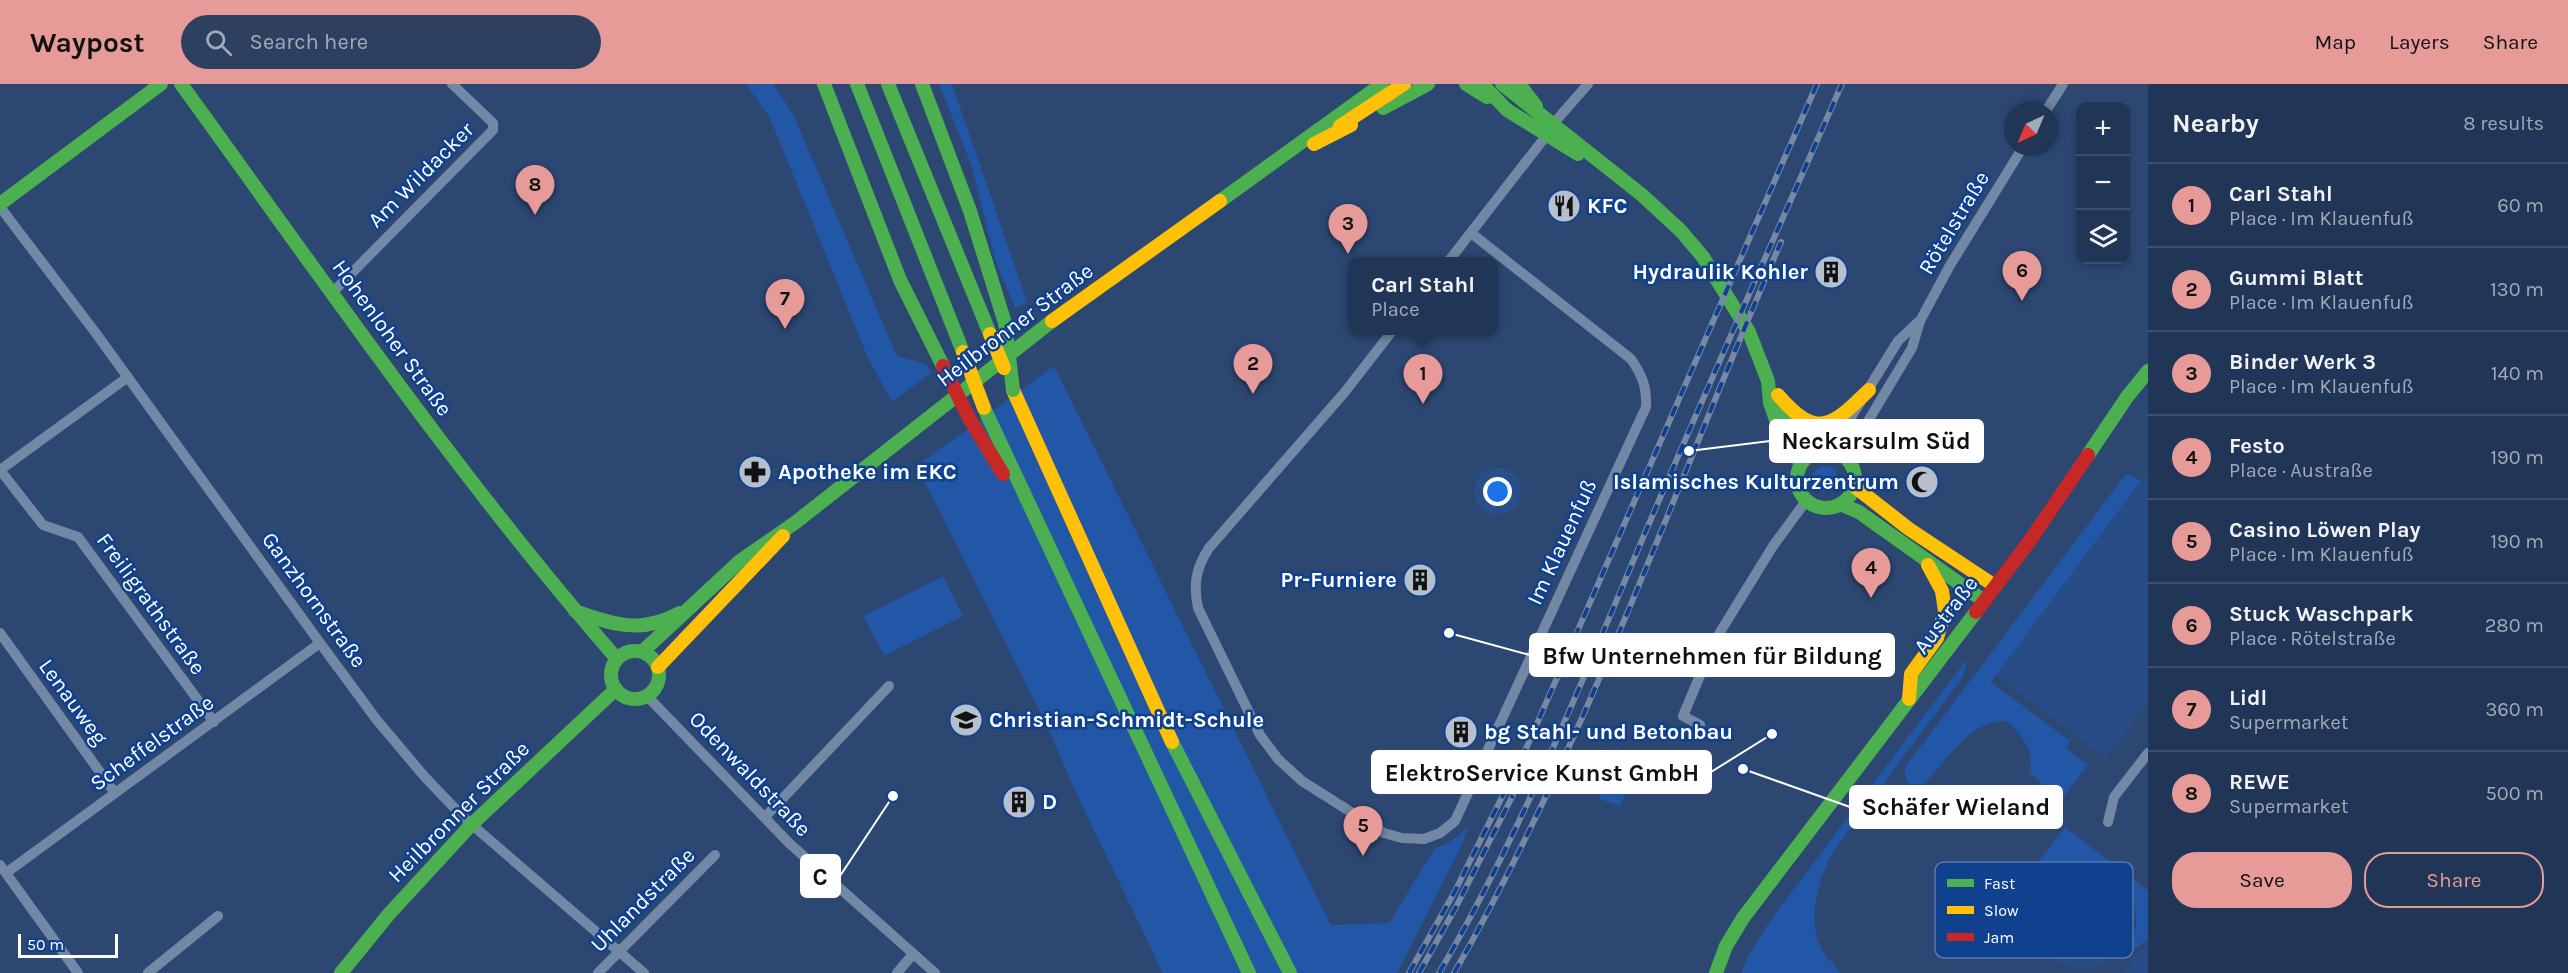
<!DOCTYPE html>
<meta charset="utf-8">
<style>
body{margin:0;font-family:Karla,sans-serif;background:#2d4060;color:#f1f3f6}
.controls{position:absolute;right:18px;top:18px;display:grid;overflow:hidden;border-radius:12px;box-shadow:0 3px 9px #0003}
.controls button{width:54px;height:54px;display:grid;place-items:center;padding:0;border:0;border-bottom:2px solid #3e506c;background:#213556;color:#f1f3f6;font:30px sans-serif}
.compass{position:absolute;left:2004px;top:18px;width:54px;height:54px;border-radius:50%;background:#213556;box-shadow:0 3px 9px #0003;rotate:224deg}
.scale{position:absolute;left:18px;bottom:15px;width:100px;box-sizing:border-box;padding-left:6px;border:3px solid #fff;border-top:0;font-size:16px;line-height:21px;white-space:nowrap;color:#fff;-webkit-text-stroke:4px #0f418f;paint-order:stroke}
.you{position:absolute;left:1498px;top:408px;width:21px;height:21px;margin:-15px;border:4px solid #fff;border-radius:50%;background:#1a73e8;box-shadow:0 0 0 9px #1a73e833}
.badge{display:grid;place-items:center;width:39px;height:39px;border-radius:50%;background:#e69b98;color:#111;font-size:20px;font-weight:700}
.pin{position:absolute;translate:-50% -50px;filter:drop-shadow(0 2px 3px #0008)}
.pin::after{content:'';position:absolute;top:32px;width:21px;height:18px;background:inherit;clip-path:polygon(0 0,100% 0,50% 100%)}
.popup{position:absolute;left:1348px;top:173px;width:150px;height:78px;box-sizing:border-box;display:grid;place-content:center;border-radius:12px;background:#213556;filter:drop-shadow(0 2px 4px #0005);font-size:20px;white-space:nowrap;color:#a2abb9}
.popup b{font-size:22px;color:#f1f3f6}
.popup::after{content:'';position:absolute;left:50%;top:100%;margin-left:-12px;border:12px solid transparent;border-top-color:#213556}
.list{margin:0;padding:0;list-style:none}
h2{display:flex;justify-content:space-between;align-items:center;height:78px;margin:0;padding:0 24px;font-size:26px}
h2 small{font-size:20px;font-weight:400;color:#a2abb9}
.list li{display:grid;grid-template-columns:39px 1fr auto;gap:18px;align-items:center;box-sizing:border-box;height:84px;padding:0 24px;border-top:2px solid #3e506c}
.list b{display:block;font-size:22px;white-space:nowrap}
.list p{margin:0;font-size:20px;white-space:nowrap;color:#a2abb9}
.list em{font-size:20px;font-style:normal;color:#a2abb9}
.actions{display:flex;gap:12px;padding:18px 24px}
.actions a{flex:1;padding:14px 0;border:2px solid #e69b98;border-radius:24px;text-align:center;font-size:21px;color:#e69b98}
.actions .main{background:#e69b98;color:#111}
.icon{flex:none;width:33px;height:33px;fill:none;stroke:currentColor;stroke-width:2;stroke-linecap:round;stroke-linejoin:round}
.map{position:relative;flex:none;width:2148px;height:889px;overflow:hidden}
header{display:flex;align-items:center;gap:36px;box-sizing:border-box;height:84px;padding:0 30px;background:#e69b98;color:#111}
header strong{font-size:28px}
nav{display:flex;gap:33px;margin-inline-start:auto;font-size:21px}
.search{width:420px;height:54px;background:#2d4060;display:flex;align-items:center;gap:15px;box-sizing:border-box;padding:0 21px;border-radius:33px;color:#a2abb9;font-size:22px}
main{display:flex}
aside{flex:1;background:#213556}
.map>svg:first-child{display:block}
.green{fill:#2257a7}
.water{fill:#284c85}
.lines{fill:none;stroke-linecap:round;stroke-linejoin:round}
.street{stroke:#7388a5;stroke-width:10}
.fast{stroke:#4caf50;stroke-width:14}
.slow{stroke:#ffc107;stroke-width:14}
.jam{stroke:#c62828;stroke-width:14}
.rail-casing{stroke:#7788a5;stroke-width:6}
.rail{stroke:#0f418f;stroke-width:4;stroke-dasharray:11;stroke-linecap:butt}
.fast-bridge{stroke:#4caf50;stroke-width:14}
.slow-bridge{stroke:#ffc107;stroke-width:14}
.jam-bridge{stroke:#c62828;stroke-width:14}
.labels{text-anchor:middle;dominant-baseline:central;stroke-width:5;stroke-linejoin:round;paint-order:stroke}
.street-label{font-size:22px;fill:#fff;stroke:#0f418f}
.poi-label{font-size:22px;font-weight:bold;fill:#fff;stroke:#0f418f;text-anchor:start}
.key{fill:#0f418f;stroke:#577ab1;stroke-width:1.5}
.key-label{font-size:16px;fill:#fff}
.leader{fill:none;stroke:#fff;stroke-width:2}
.callout-dot{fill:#fff;stroke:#0f418f;stroke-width:2}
.callout{fill:#fff;stroke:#fff;stroke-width:2}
.callout-label{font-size:24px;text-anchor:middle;font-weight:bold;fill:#111}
</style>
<header>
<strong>Waypost</strong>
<div class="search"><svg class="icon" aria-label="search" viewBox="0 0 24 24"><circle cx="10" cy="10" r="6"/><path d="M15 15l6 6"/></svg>Search here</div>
<nav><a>Map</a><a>Layers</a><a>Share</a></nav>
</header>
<main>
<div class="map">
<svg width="2148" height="889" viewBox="0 0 2148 889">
<rect width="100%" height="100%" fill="#2c4772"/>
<path class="green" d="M746 0H773L793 30 897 272 926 280 931 289 892 318 868 274 770 34Z
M939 0H952L1027 218 1015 224 995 175 971 80Z
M1054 282 1331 841 1389 839 1435 764 1449 759 1468 743 1461 763 1397 889H1163L1077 711 1049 646 917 382Z
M1812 395a13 13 0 1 1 26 0a13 13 0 1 1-26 0Z
M2126 390 2141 397 1991 598 2070 657 2066 664 2088 681 2051 729 2044 702 2030 689C2034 667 2023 651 2006 637 1967 637 1949 676 1924 700H1909L1905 692V683Z
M943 492 963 532 884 572 863 532Z
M1967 575 1964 591 1832 769C1819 795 1810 824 1817 855 1820 866 1833 880 1841 889H1741L1748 872 1772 834Z
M1615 664 1636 671 1621 722 1599 715Z
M2065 743 2148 807V855L2132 867 2128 864C2131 858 2135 849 2136 842 2140 775 2050 756 2029 822L2023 820 2026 794Z"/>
<path class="water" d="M2148 388V618L2106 674 1996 592Z
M2032 835a49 49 0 1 1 98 0a49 49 0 1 1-98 0Z
M2148 861V889H2125L2134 871Z"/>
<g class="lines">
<path class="street" d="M2046 27 2063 0
M1553 40 1588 0
M0 123 95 248 320 559 376 635 424 692 463 733 644 889
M1448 178 1546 52
M333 208 493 46V39L452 0
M1393 246 1344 309 1209 464C1196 484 1193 500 1198 524L1260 651 1278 675 1302 697 1384 749 1402 754 1424 755 1440 749 1455 737 1646 323C1647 303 1642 291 1631 275L1471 149
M1830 367 1898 257 1919 237
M1849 378 1856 357 1912 264 1920 237 1949 183 2023 63
M0 386 43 441 78 453 214 638
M0 386 128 293
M0 549 115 709
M647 612 789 759 935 889
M1700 641 1683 632 1714 558 1773 462 1806 417
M765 733 889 602
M2108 738 2114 713 2148 669
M0 781 78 889
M6 789 320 559
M148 889 218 832
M598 889 715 771
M897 889 913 870"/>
<path class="fast" d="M181 0C322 194 459 394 617 575
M824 0 900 196 943 282
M857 0 963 268
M888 0 990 250
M922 0 970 127 1005 239
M1466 0 1487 13
M1482 0 1507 26 1578 70
M1502 0 1642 111 1681 147 1703 173 1749 248 1768 297 1770 319 1776 336 1787 359 1801 379
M1519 0 1536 22
M1383 24 1428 0
M1220 117 1382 0
M0 120 161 0
M1783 323 1798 350 1817 367
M984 324 1249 889
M1797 395a29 29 0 1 1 58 0a29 29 0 1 1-58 0Z
M2088 371 2127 313 2148 287
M1840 420 1859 428 1984 517
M575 527C614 541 642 550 680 529
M611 591a24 24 0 1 1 48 0a24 24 0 1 1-48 0Z
M642 568 740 477 796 438 1052 237
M1172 658 1290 889
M341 889 389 830 471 741 616 605
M1716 889 1726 862 1743 834 1976 528"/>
<path class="slow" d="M1340 42 1404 0
M1314 60 1351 41
M1052 237 1220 117
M1013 306 1172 658
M1778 311C1817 356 1831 343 1869 306
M1854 402 1909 445 1995 502
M658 583 783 452
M1909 615 1911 590 1937 554 1945 527 1942 507 1928 481"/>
<path class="jam" d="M969 334 1003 390
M1976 528 2031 455 2088 371"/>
<defs>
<path id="rail" d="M1409 889 1454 809 1525 667 1817 0
M1419 889 1456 823 1513 711
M1439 889C1522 747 1581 600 1645 449 1709 299 1776 150 1842 0
M1454 889C1587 657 1675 403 1781 158"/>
</defs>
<use href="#rail" class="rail-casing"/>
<use href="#rail" class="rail"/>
<path class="fast-bridge" d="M1005 239 1013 306"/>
<path class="slow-bridge" d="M990 250 1004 284
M963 268 984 324"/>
<path class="jam-bridge" d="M943 282 969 334"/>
</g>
<defs>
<symbol id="restaurant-disc" viewBox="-11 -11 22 22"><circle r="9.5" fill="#b5bfce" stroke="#0f418f"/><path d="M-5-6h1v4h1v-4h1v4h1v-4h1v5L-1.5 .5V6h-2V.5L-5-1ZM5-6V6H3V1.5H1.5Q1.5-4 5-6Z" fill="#111"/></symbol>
<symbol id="building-disc" viewBox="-11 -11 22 22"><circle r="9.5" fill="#b5bfce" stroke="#0f418f"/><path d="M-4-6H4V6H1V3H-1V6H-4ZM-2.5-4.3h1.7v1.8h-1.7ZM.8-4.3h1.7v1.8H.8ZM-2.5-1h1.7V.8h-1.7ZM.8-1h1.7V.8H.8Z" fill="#111"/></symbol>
<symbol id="pharmacy-disc" viewBox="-11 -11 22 22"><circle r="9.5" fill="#b5bfce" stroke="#0f418f"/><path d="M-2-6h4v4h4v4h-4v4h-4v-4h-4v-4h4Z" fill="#111"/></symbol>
<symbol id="mosque-disc" viewBox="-11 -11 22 22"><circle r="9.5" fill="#b5bfce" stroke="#0f418f"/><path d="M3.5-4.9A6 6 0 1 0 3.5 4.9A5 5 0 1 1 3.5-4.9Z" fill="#111"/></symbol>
<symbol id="school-disc" viewBox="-11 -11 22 22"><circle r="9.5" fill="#b5bfce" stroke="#0f418f"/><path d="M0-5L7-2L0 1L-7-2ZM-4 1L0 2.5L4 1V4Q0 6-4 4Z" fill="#111"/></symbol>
</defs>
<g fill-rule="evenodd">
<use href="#restaurant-disc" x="1545" y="103" width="38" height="38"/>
<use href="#building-disc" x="1812" y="169" width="38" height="38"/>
<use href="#pharmacy-disc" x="736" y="369" width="38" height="38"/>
<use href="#mosque-disc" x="1903" y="379" width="38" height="38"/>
<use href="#building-disc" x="1401" y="477" width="38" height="38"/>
<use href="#school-disc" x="947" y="617" width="38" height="38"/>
<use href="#building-disc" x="1442" y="629" width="38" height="38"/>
<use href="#building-disc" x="1000" y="699" width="38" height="38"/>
</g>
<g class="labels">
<g class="street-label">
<text transform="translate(421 91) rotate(-45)">Am Wildacker</text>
<text transform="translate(1954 139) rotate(-59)">Rötelstraße</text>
<text transform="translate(1015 241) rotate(-37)">Heilbronner Straße</text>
<text transform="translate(392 254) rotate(54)">Hohenloher Straße</text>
<text transform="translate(1562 458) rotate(-65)">Im Klauenfuß</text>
<text transform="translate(314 516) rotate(54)">Ganzhornstraße</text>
<text transform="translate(151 520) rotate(54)">Freiligrathstraße</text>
<text transform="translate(1946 531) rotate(-53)">Austraße</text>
<text transform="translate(73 618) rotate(54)">Lenauweg</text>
<text transform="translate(152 659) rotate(-36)">Scheffelstraße</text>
<text transform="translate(750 690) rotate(46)">Odenwaldstraße</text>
<text transform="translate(459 728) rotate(-45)">Heilbronner Straße</text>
<text transform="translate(643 816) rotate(-45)">Uhlandstraße</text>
</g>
<g class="poi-label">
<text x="1587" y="122">KFC</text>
<text x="1808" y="188" text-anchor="end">Hydraulik Kohler</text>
<text x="778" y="388">Apotheke im EKC</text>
<text x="1899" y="398" text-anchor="end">Islamisches Kulturzentrum</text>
<text x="1397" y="496" text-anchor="end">Pr-Furniere</text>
<text x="989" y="636">Christian-Schmidt-Schule</text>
<text x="1484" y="648">bg Stahl- und Betonbau</text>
<text x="1042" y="718">D</text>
</g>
</g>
<rect x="1935" y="778" width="198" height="96" rx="9" class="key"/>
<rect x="1947" y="795" width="27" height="8" fill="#4caf50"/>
<rect x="1947" y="822" width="27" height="8" fill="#ffc107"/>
<rect x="1947" y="849" width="27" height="8" fill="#c62828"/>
<g class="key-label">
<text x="1984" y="805">Fast</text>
<text x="1984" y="832">Slow</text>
<text x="1984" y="859">Jam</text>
</g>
<path class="leader" d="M1689 367L1770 357M1449 549L1530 571M1772 650L1711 688M1743 685L1850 723M893 712L840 792"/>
<g class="callout-dot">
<circle cx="1689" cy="367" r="6"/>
<circle cx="1449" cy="549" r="6"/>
<circle cx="1772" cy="650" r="6"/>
<circle cx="1743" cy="685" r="6"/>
<circle cx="893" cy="712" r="6"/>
</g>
<g class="callout">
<rect x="1770" y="336" width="213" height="42" rx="6"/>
<rect x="1530" y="550" width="364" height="42" rx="6"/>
<rect x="1372" y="667" width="339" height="42" rx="6"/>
<rect x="1850" y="702" width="212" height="42" rx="6"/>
<rect x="801" y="771" width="39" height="42" rx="6"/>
</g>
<g class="callout-label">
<text x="1876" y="365">Neckarsulm Süd</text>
<text x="1712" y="580">Bfw Unternehmen für Bildung</text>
<text x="1542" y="697">ElektroService Kunst GmbH</text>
<text x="1956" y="731">Schäfer Wieland</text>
<text x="820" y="801">C</text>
</g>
</svg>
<div class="controls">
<button>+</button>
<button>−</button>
<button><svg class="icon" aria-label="layers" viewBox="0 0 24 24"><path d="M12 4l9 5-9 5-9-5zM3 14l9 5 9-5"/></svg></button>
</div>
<svg class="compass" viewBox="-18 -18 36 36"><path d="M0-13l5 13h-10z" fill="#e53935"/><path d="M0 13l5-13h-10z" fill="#a2abb9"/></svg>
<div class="scale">50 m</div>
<div class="you"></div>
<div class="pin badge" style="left:1423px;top:320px">1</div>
<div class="popup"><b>Carl Stahl</b>Place</div>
<div class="pin badge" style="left:1253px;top:310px">2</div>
<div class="pin badge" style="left:1348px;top:170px">3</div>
<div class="pin badge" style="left:1871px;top:514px">4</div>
<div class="pin badge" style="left:1363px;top:772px">5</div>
<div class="pin badge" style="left:2022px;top:217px">6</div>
<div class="pin badge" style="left:785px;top:245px">7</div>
<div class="pin badge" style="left:535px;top:131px">8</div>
</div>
<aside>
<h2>Nearby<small>8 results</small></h2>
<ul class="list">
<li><span class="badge">1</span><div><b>Carl Stahl</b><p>Place · Im Klauenfuß</p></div><em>60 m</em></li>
<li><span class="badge">2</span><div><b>Gummi Blatt</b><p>Place · Im Klauenfuß</p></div><em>130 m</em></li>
<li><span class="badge">3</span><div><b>Binder Werk 3</b><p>Place · Im Klauenfuß</p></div><em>140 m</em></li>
<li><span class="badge">4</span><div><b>Festo</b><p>Place · Austraße</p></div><em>190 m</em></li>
<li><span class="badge">5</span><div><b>Casino Löwen Play</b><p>Place · Im Klauenfuß</p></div><em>190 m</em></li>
<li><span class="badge">6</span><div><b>Stuck Waschpark</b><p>Place · Rötelstraße</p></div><em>280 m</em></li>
<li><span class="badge">7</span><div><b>Lidl</b><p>Supermarket</p></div><em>360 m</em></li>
<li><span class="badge">8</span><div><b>REWE</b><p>Supermarket</p></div><em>500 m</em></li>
</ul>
<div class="actions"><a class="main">Save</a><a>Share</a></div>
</aside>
</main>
